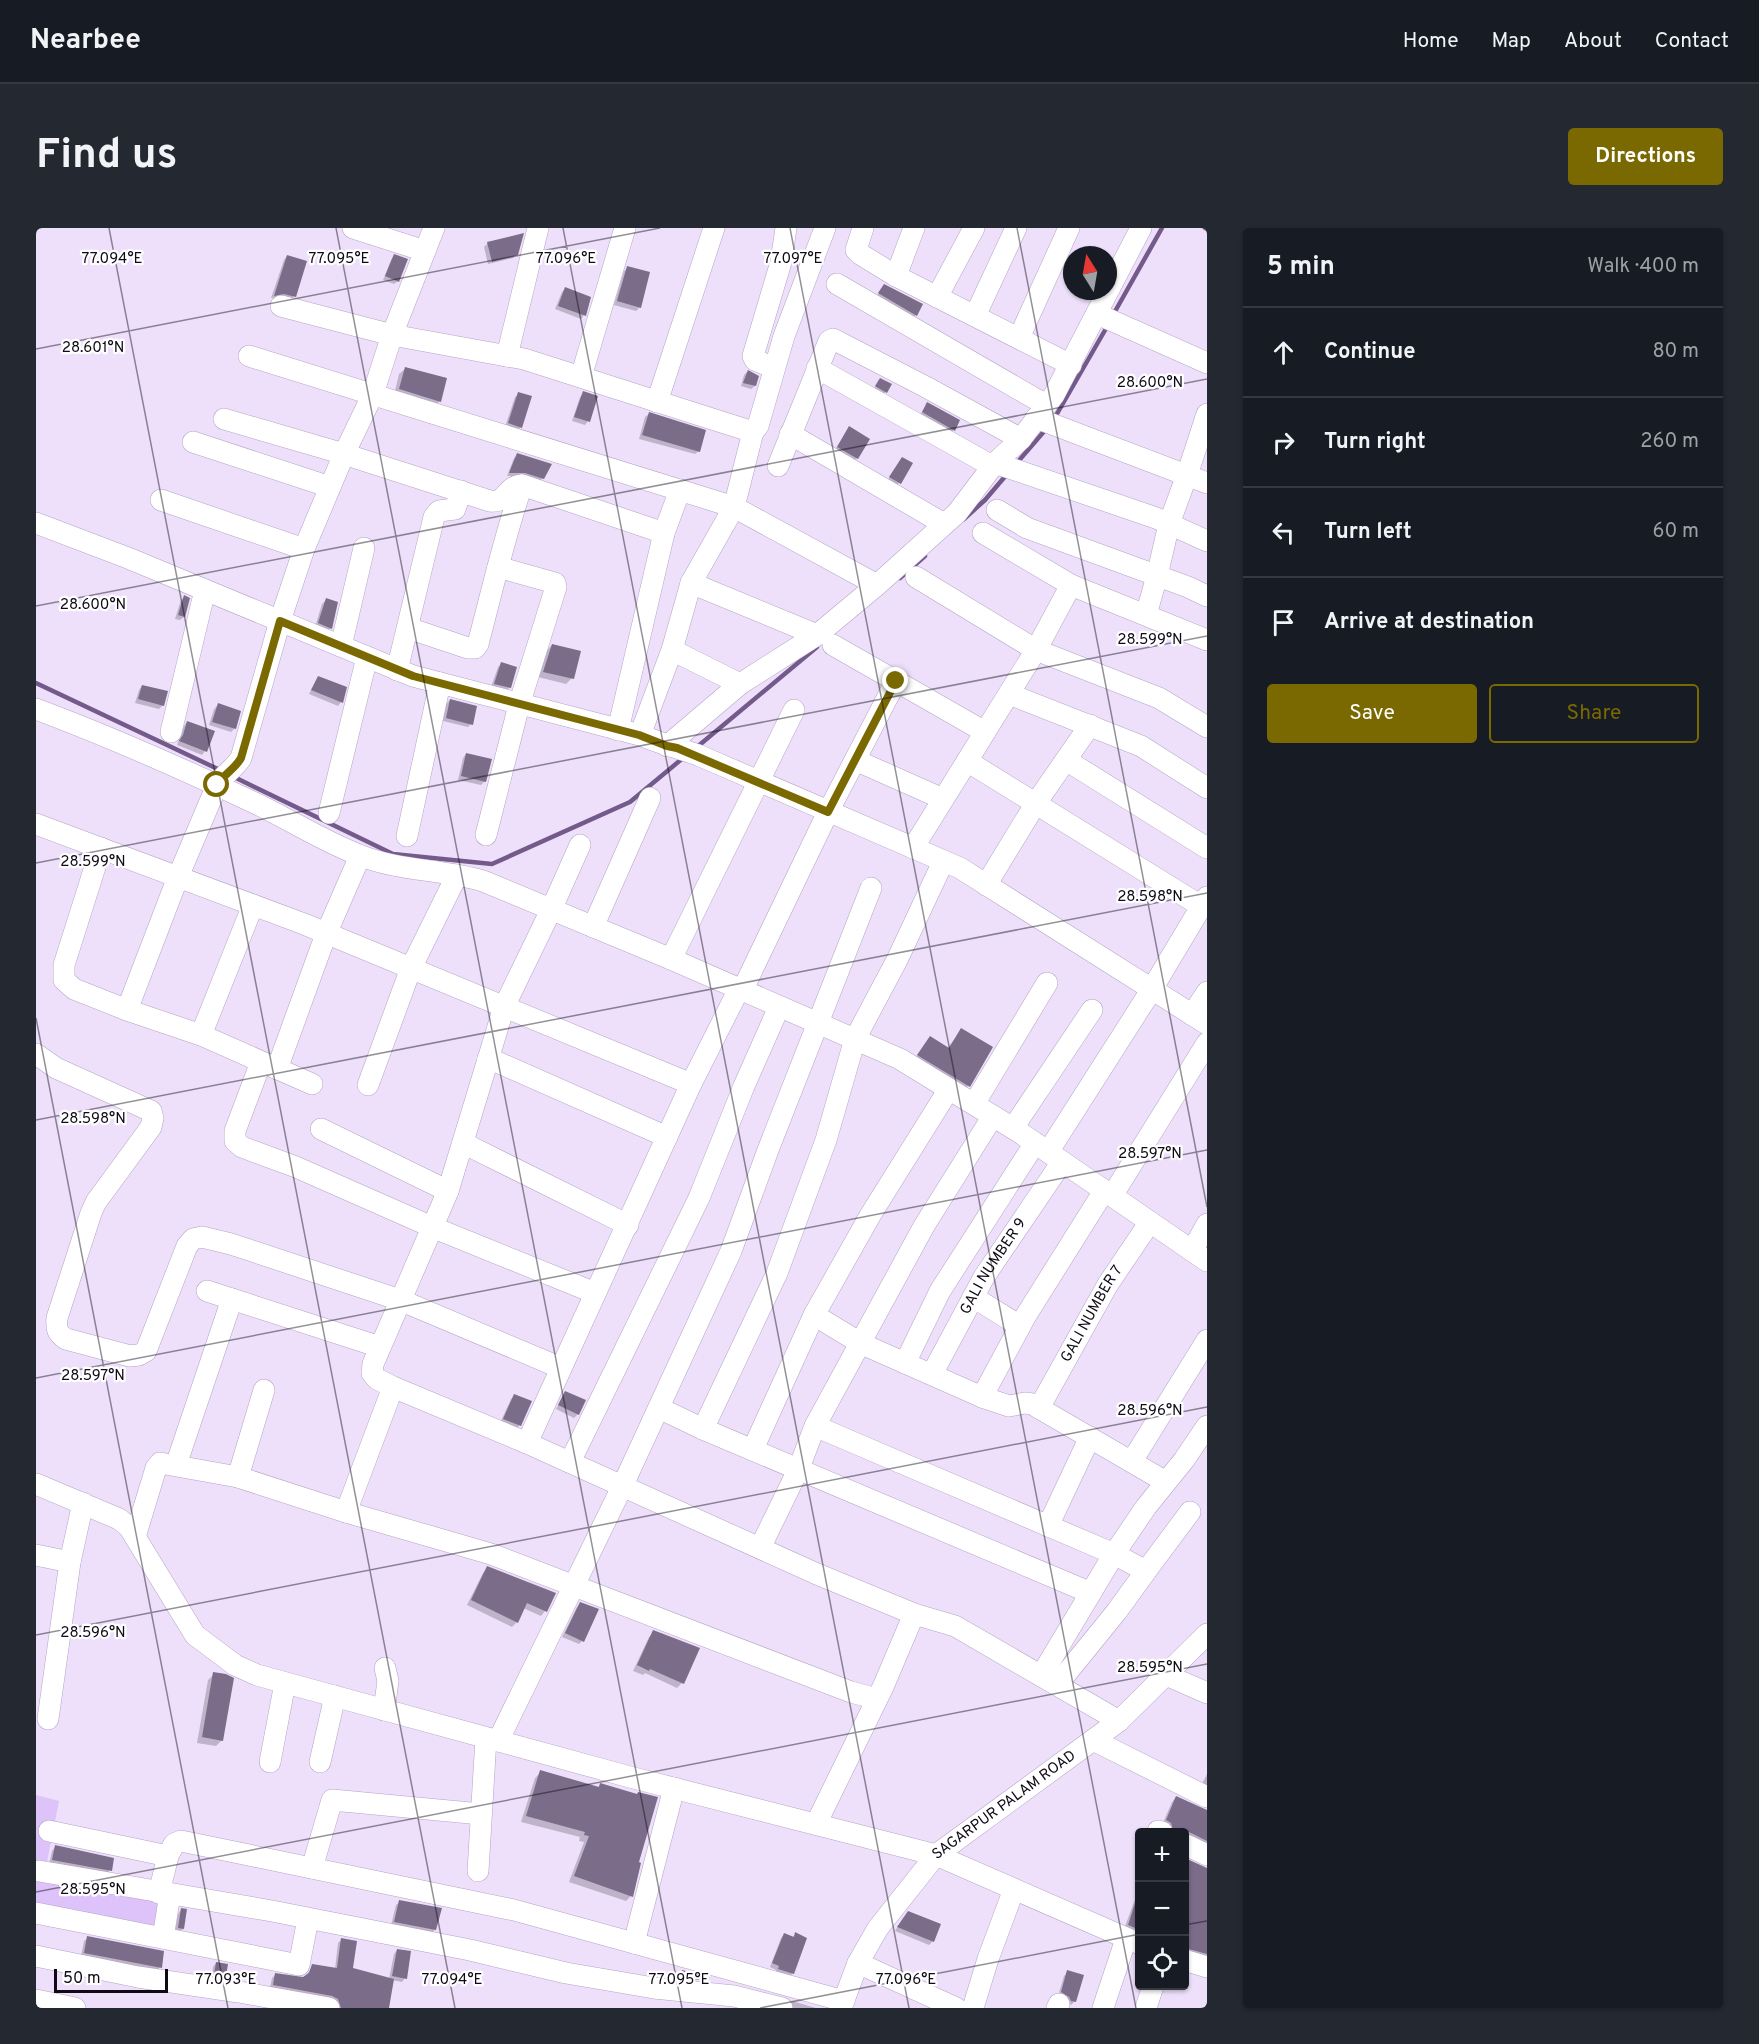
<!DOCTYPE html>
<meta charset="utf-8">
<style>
body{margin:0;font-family:Overpass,sans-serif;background:#242831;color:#f1f3f6}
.controls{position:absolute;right:18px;bottom:18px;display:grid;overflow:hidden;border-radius:6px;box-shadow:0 2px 4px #0004}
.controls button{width:54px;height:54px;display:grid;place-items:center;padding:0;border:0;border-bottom:2px solid #363941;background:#171b24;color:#f1f3f6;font:30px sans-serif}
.compass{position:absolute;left:1027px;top:18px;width:54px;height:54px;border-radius:50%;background:#171b24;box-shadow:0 2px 4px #0004;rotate:349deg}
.scale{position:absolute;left:18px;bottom:15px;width:114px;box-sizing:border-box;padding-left:6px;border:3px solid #100a15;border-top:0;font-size:16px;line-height:21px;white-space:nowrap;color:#100a15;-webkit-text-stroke:4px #fff;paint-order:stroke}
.stop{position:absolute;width:18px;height:18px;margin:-14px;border:4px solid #7a6900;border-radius:50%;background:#fff}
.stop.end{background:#7a6900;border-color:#fff;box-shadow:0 2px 6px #0008}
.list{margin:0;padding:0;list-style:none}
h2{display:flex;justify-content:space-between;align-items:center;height:78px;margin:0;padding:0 24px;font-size:26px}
h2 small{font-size:20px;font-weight:400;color:#9ea1a6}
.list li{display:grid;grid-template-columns:39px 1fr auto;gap:18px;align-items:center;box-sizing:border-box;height:90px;padding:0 24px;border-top:2px solid #363941}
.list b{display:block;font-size:22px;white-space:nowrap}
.list em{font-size:20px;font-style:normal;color:#9ea1a6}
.actions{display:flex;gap:12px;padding:18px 24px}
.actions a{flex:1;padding:14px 0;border:2px solid #7a6900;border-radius:6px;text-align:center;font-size:21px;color:#7a6900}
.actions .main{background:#7a6900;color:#fff}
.icon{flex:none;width:33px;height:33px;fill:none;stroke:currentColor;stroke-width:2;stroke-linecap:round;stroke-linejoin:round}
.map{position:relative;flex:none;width:1171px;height:1780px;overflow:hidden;border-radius:6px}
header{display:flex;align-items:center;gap:36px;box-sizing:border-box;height:84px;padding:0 30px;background:#171b24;border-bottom:2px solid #363941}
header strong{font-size:28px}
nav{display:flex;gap:33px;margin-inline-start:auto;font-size:21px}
.intro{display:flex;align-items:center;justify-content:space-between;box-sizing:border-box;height:144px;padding:0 36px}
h1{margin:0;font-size:42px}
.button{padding:15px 27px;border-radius:6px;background:#7a6900;color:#fff;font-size:21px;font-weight:700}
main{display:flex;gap:36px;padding:0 36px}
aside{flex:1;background:#171b24;border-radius:6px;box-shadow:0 2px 4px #0004}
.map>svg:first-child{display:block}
.green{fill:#dec2fa}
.shadow{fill:#0003}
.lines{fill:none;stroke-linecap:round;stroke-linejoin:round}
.stream{stroke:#745a8b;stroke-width:4.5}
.building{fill:#7b6c8a}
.minor-casing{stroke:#b4a4c4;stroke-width:22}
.minor{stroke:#fff;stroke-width:21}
.route{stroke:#7a6900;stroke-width:8}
.ticks{fill:none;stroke:#100a15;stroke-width:1.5;stroke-opacity:0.45}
.labels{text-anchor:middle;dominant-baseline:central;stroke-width:4.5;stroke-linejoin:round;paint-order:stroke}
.street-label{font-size:15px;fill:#100a15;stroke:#fff}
.ticks-label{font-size:15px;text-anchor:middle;fill:#100a15;stroke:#fff;stroke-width:4.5;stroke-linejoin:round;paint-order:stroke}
</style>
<header>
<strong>Nearbee</strong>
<nav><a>Home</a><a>Map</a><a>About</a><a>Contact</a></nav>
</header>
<div class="intro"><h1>Find us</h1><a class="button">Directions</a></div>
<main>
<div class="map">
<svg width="1171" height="1780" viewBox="0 0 1171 1780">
<rect width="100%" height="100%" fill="#eee0fb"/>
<path class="green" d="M0 1567 23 1573 8 1649 130 1668 125 1708 0 1679Z"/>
<path class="shadow" d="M452 15 481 26 477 30 452 36 448 19Z
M251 28 258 68 255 72 243 69 235 70 248 32Z
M358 28 362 53 358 56 347 52 355 32Z
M592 40 604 79 600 83 578 77 588 43Z
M848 57 880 87 876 90 840 69Z
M529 61 554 70 548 87 545 91 519 81 526 64Z
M369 141 409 151 403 174 398 179 358 167 363 146Z
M712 143 719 158 715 161 705 158 708 147Z
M844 151 850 164 846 167 837 162Z
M548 165 552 193 549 197 536 193 544 169Z
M483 166 485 199 481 202 469 199 479 169Z
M892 176 918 202 914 205 883 188Z
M613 186 663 223 659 226 603 211 609 189Z
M813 200 821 230 817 234 798 223Z
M482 227 507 250 503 254 485 248H471L478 230Z
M866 231 863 255 860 259 851 253Z
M148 369V389L144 392 139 391 145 372Z
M290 372 295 400 291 403 279 399 286 376Z
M516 417 536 450 530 456 502 449 510 423Z
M465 436 474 459 470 463 455 459 462 439Z
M282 449 305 474 302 478 273 466Z
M106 458 127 477 123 481 99 475 103 462Z
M414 472 435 496 432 499 407 493 410 476Z
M182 477 199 500 195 504 173 497 178 481Z
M151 494 169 523 166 527 141 517 148 498Z
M430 526 449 553 445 557 422 552 427 530Z
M925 802 932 858 927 863 877 833 894 810 911 821Z
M529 1164 542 1186 538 1190 520 1181Z
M479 1168 494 1174 483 1198 480 1201 464 1195 475 1171Z
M452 1340 509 1383 505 1388 487 1380 480 1395 476 1399 431 1377 447 1345Z
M545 1376 546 1413 543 1416 526 1409 541 1379Z
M618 1404 646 1455 641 1460 609 1445 607 1447 597 1443 613 1409Z
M178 1446 186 1512 180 1518 161 1515 172 1452Z
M505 1544 561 1560 565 1556 602 1635 596 1667 590 1673 533 1654 548 1614 543 1613 544 1609 485 1594 499 1550Z
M1171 1546V1562L1165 1558Z
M1140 1569 1171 1583V1619L1148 1610V1604H1134L1126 1597 1136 1574Z
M19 1619 74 1642 71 1646 13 1636 16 1623Z
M1148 1631 1166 1640 1171 1641V1731L1148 1724Z
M1104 1658V1708L1088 1701Z
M364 1674 399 1702 395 1705 355 1697 360 1677Z
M145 1682 147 1701 143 1704 139 1703 142 1686Z
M868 1689 897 1713 893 1717 859 1703Z
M759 1706 757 1745 753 1749 739 1745 740 1742 734 1739 745 1710 748 1707 756 1710Z
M52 1710 124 1739 121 1743 45 1728 48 1713Z
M306 1711 315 1741 353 1751 358 1726 361 1722 369 1750 366 1754 356 1752 351 1780H301L234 1760 236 1750 239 1747 267 1751 277 1738 299 1741 302 1715Z
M180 1735 189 1748 185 1752 175 1751 177 1739Z
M646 1743 661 1751 658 1755 641 1753Z
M1032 1744 1038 1774 1035 1777 1022 1768 1028 1748Z
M756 1773 780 1780H752V1778Z"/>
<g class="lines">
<path class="stream" d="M1169 0 1171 1
M1077 87 1126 0
M1018 191 1072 97
M979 237 1011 200
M928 291 949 272 972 245
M864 350 889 328
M0 455 186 543
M661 519 781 419
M196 548 357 626 456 636 594 574 647 530"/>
</g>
<path class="building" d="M488 5 482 27 456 34 451 14Z
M358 26 372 31 363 54 349 48Z
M251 27 271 33 260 69 248 66 238 68Z
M591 38 614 44 605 80 581 73Z
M848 56 887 76 881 88 842 65Z
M529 59 555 69 550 88 522 78Z
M369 139 411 150 405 174 363 161Z
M712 142 723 148 720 158 707 155Z
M844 150 856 156 851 165 839 158Z
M547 163 562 168 554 194 538 189Z
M482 164 496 168 486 200 472 195Z
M891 174 924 192 919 203 886 184Z
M613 184 670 202 664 224 606 207Z
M813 198 834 211 822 231 801 219Z
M481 225 516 236 508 251 489 245H473Z
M866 229 877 235 865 256 853 249Z
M148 367 154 370 149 389 142 387Z
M290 370 302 374 296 401 282 395Z
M516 416 545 423 538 451 507 444Z
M465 434 481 439 475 460 458 456Z
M282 448 311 459 307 475 275 462Z
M106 457 132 463 128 478 102 471Z
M414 471 441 478 437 497 410 490Z
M182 475 205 483 200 501 176 494Z
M151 493 179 503 171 524 143 513 147 507Z
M430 525 456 531 450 554 425 548Z
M925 800 957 819 934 859 881 827 894 808 913 820Z
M529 1163 550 1172 543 1187 522 1177Z
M478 1166 496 1173 485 1198 467 1191Z
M451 1338 520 1365 511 1384 491 1375 482 1395 435 1372Z
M544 1374 563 1381 548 1414 529 1405Z
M617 1402 664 1420 648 1456 614 1441 613 1443 601 1437Z
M177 1444 190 1446 198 1450 187 1513 166 1509Z
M504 1542 563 1559 564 1555 601 1566 602 1564 622 1569 603 1634 605 1635 597 1669 538 1648 553 1608 548 1607 549 1604 490 1588Z
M1140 1568 1171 1582V1613L1153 1604 1138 1605 1135 1595 1130 1592Z
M19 1617 78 1630 76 1643 16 1632Z
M1149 1630 1171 1640V1726L1149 1720Z
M1101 1669H1104V1702L1092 1697Z
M363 1672 406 1680 400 1702 358 1694Z
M145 1680 151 1681 148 1701 142 1700Z
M872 1683 905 1696 898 1714 861 1699Z
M759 1704 771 1710 758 1746 742 1741 743 1738 736 1735 748 1705 758 1709Z
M51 1708 128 1723 126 1740 48 1725Z
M305 1710 321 1713 317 1740 358 1751 353 1780H305L302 1771 296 1768 237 1757 239 1745 267 1749 273 1745 276 1736 301 1740Z
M361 1721 375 1723 371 1751 356 1748Z
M180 1734 192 1736 190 1749 178 1747Z
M646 1742 664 1747 663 1752 643 1750Z
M1031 1742 1048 1747 1040 1774 1035 1773 1033 1769 1025 1764Z"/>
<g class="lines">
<defs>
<g id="minor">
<path d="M317 0 389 23"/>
<path d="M827 0 820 22 824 26 860 48 1035 137"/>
<path d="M860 48 878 0"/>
<path d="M801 56 1010 177"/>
<path d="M901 69 938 0"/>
<path d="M245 78 356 107 398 0"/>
<path d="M1061 86 1171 135"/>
<path d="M939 88 980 0"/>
<path d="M983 110 1033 0"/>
<path d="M213 128 698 279 841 357"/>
<path d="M471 128 502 0"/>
<path d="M738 140 719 132 717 128 745 34 750 0"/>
<path d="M781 140 956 238"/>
<path d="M545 149 589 0"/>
<path d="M621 174 678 0"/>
<path d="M1000 190 1171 255"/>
<path d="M188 191 308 226 454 273C472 275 469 258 486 257L628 305 644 262"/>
<path d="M754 206 908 296"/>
<path d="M157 214 294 259"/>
<path d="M959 235 1120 290 1171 313"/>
<path d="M742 238 793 113 797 111 890 159 985 211"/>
<path d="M125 272 268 321"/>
<path d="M961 282 991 300 1152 359 1171 368"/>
<path d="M0 295 92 330 377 448 604 507C623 515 642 520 662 527L924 640 1171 796"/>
<path d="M947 305 1035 357 1171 412"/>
<path d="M880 349 1000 422 1123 470 1171 499"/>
<path d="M655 355 781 407"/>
<path d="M1110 387 1121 348 1133 296 1151 247 1171 186"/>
<path d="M372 400 432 420H439L442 416C456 363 468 310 486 257"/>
<path d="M797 417 949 504"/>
<path d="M305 418 328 320"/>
<path d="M636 422 704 456"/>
<path d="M361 442 398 289 403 283 419 281 425 263"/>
<path d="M973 466 1105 518 1171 560"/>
<path d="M0 481C75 509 149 542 221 576 256 593 287 613 323 627 362 643 406 641 447 653L635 731 864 831 983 904 1171 1033"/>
<path d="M582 502 628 305"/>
<path d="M135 504 169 362"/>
<path d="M604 507 636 422 655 355 698 279 717 204"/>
<path d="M631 518 704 456 781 407 841 357 921 285 959 235 985 211 1018 167 1105 0"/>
<path d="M819 532 907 571"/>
<path d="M1030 532 1171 620"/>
<path d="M931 533 1165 678"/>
<path d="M293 585 331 429"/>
<path d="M0 596 268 696 655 856"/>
<path d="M450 607 483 477 520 359 519 355 462 339"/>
<path d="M371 608 404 455"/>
<path d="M544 617 515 682 468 779 412 963 337 1136 336 1145 341 1151 357 1159 491 1215 781 1346 878 1386 919 1398 1083 1493"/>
<path d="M65 620 28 737V752L38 761 91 782 165 807 276 856"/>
<path d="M877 620 1000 422 1035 357"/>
<path d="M950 657 1000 575 1054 497"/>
<path d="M557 699 614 570"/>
<path d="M635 731 758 482"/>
<path d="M91 782 142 649 181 557C188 546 199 540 205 530L244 393 268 321 308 226 337 166 356 107 488 131 717 204 722 198 748 108 789 0"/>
<path d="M1156 787 1171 764"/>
<path d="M165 807 217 677"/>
<path d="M0 826 20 840 115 883 117 890 115 899 60 974 55 985 21 1090C20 1101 21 1105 30 1111L94 1128 103 1127 110 1123 151 1018 157 1011 166 1009 195 1016 364 1072 525 1140"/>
<path d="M452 830 631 909"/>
<path d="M225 834 199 903V913L206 919 260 939 396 999 559 1065"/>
<path d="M241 841 290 706 324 628"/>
<path d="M332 857 375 740 421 647"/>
<path d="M913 861 835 986 778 1087 826 1116 946 1169 973 1178 989 1175 996 1176 1130 1254"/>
<path d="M938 876 1011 755"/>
<path d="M957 888 888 998 779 1198 1078 1326 1110 1343 1081 1383 1021 1457"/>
<path d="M977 900 1056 782"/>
<path d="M285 901 412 963"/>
<path d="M427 915 592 997"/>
<path d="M1012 924 1116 761 1171 669"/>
<path d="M1076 968 1171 815"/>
<path d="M1156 1023 1171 996"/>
<path d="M171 1063 344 1119"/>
<path d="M937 1069 984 1098"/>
<path d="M869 1135 904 1063 999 915"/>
<path id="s1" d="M896 1146 948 1049 1026 934"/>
<path d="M946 1169 989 1089 1068 963"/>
<path d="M623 1180 667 1201 1055 1365"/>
<path id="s2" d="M1003 1180 1072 1056 1114 994"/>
<path d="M667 1201 741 1045 790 912 819 811 861 732 907 634"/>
<path d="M491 1215 655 856 703 761 706 763 792 584 860 453"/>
<path d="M717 1221 778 1087"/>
<path d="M1096 1233 1171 1112"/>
<path d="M534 1234 663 970 708 858 743 779"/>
<path d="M140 1237 196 1071"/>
<path d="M202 1249 228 1162"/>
<path d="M0 1256 83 1291 93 1299 159 1407 199 1437 221 1447 594 1549 900 1627 1104 1716"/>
<path d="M310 1284 357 1159"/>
<path d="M1012 1298 1054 1209"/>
<path d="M99 1309 120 1240 124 1235 202 1249 310 1284 455 1326 815 1464 841 1471"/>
<path d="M724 1320 763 1240 779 1198"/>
<path d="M0 1327 34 1334"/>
<path d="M1110 1343 1154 1284"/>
<path d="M1130 1447 1171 1465"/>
<path d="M1005 1448 1078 1326 1110 1279 1148 1232 1171 1198"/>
<path d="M348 1482 352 1453 349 1440"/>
<path d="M12 1491 34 1334 47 1275"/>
<path d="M1057 1512 1171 1569"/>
<path d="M462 1513 586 1259 695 1023 732 922 835 660"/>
<path d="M234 1534 249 1455"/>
<path d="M284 1534 299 1468"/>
<path d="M780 1596 847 1459 878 1386"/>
<path d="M13 1603 132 1628"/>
<path d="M1122 1603 1126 1604"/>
<path d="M1148 1616 1171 1627"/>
<path d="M276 1640 296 1572 445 1586"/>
<path d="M3 1643 236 1683 434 1722 530 1745 618 1760 698 1768 746 1780"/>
<path d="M442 1643 450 1510"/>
<path d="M123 1665 132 1628 138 1616 145 1613 478 1682 808 1773"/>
<path d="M0 1685 263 1737 272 1691"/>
<path d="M127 1710 134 1666"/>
<path d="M598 1715 638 1560"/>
<path d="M0 1728 102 1749 203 1764 293 1780"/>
<path d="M1148 1732 1171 1739"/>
<path d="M822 1735 920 1780"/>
<path d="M0 1772 39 1780"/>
<path id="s3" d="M805 1780 822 1735 842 1700 900 1627 1083 1493 1171 1406"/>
<path d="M937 1780 952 1731 978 1661"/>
<path d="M1021 1780 1023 1776"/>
<path d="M1067 1780 1090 1711"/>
<path d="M1110 1780 1117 1758"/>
</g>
</defs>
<use href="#minor" class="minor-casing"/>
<use href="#minor" class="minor"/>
</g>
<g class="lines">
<path class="route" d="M181 557C188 546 199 541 205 530L244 393 377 448 603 507 631 518 641 520 792 584 860 453"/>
</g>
<path class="ticks" d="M73 0 419 1780M300 0 646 1780M527 0 873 1780M754 0 1100 1780M981 0 1171 979M0 121 624 0M0 378 1171 151M0 635 1171 408M0 790 192 1780M0 892 1171 665M0 1150 1171 922M0 1407 1171 1179M0 1664 1171 1436M1148 1697 1171 1693M724 1780 1104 1706"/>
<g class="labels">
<g class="street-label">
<text stroke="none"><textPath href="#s1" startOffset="124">GALI NUMBER 9</textPath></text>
<text stroke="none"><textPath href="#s2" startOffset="108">GALI NUMBER 7</textPath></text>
<text stroke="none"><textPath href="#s3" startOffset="266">SAGARPUR PALAM ROAD</textPath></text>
</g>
</g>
<g class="ticks-label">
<text x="76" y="35">77.094°E</text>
<text x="303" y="35">77.095°E</text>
<text x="530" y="35">77.096°E</text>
<text x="757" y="35">77.097°E</text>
<text x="57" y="124">28.601°N</text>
<text x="1114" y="159">28.600°N</text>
<text x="57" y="381">28.600°N</text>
<text x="1114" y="416">28.599°N</text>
<text x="57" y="638">28.599°N</text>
<text x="1114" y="673">28.598°N</text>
<text x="57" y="895">28.598°N</text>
<text x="1114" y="930">28.597°N</text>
<text x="57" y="1152">28.597°N</text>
<text x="1114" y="1187">28.596°N</text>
<text x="57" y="1409">28.596°N</text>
<text x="1114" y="1444">28.595°N</text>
<text x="57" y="1666">28.595°N</text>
<text x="190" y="1756">77.093°E</text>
<text x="416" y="1756">77.094°E</text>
<text x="643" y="1756">77.095°E</text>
<text x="870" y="1756">77.096°E</text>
</g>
</svg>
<div class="controls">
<button>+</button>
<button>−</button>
<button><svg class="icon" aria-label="locate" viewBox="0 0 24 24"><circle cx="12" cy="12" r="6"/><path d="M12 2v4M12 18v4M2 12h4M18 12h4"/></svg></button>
</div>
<svg class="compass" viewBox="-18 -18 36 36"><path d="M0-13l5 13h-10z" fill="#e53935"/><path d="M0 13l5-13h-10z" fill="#9ea1a6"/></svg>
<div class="scale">50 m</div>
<div class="stop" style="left:181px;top:557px"></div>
<div class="stop end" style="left:860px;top:453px"></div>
</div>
<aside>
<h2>5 min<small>Walk · 400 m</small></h2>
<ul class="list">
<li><svg class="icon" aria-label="ahead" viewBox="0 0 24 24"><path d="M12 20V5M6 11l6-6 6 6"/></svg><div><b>Continue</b></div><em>80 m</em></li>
<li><svg class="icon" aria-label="right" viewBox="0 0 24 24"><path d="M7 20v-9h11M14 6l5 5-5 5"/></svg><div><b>Turn right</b></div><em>260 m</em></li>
<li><svg class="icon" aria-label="left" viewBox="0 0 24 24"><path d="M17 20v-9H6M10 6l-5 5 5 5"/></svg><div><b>Turn left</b></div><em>60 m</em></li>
<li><svg class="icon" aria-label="arrive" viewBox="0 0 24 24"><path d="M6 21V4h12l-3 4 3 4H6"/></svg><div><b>Arrive at destination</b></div></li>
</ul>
<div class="actions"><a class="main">Save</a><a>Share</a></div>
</aside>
</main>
